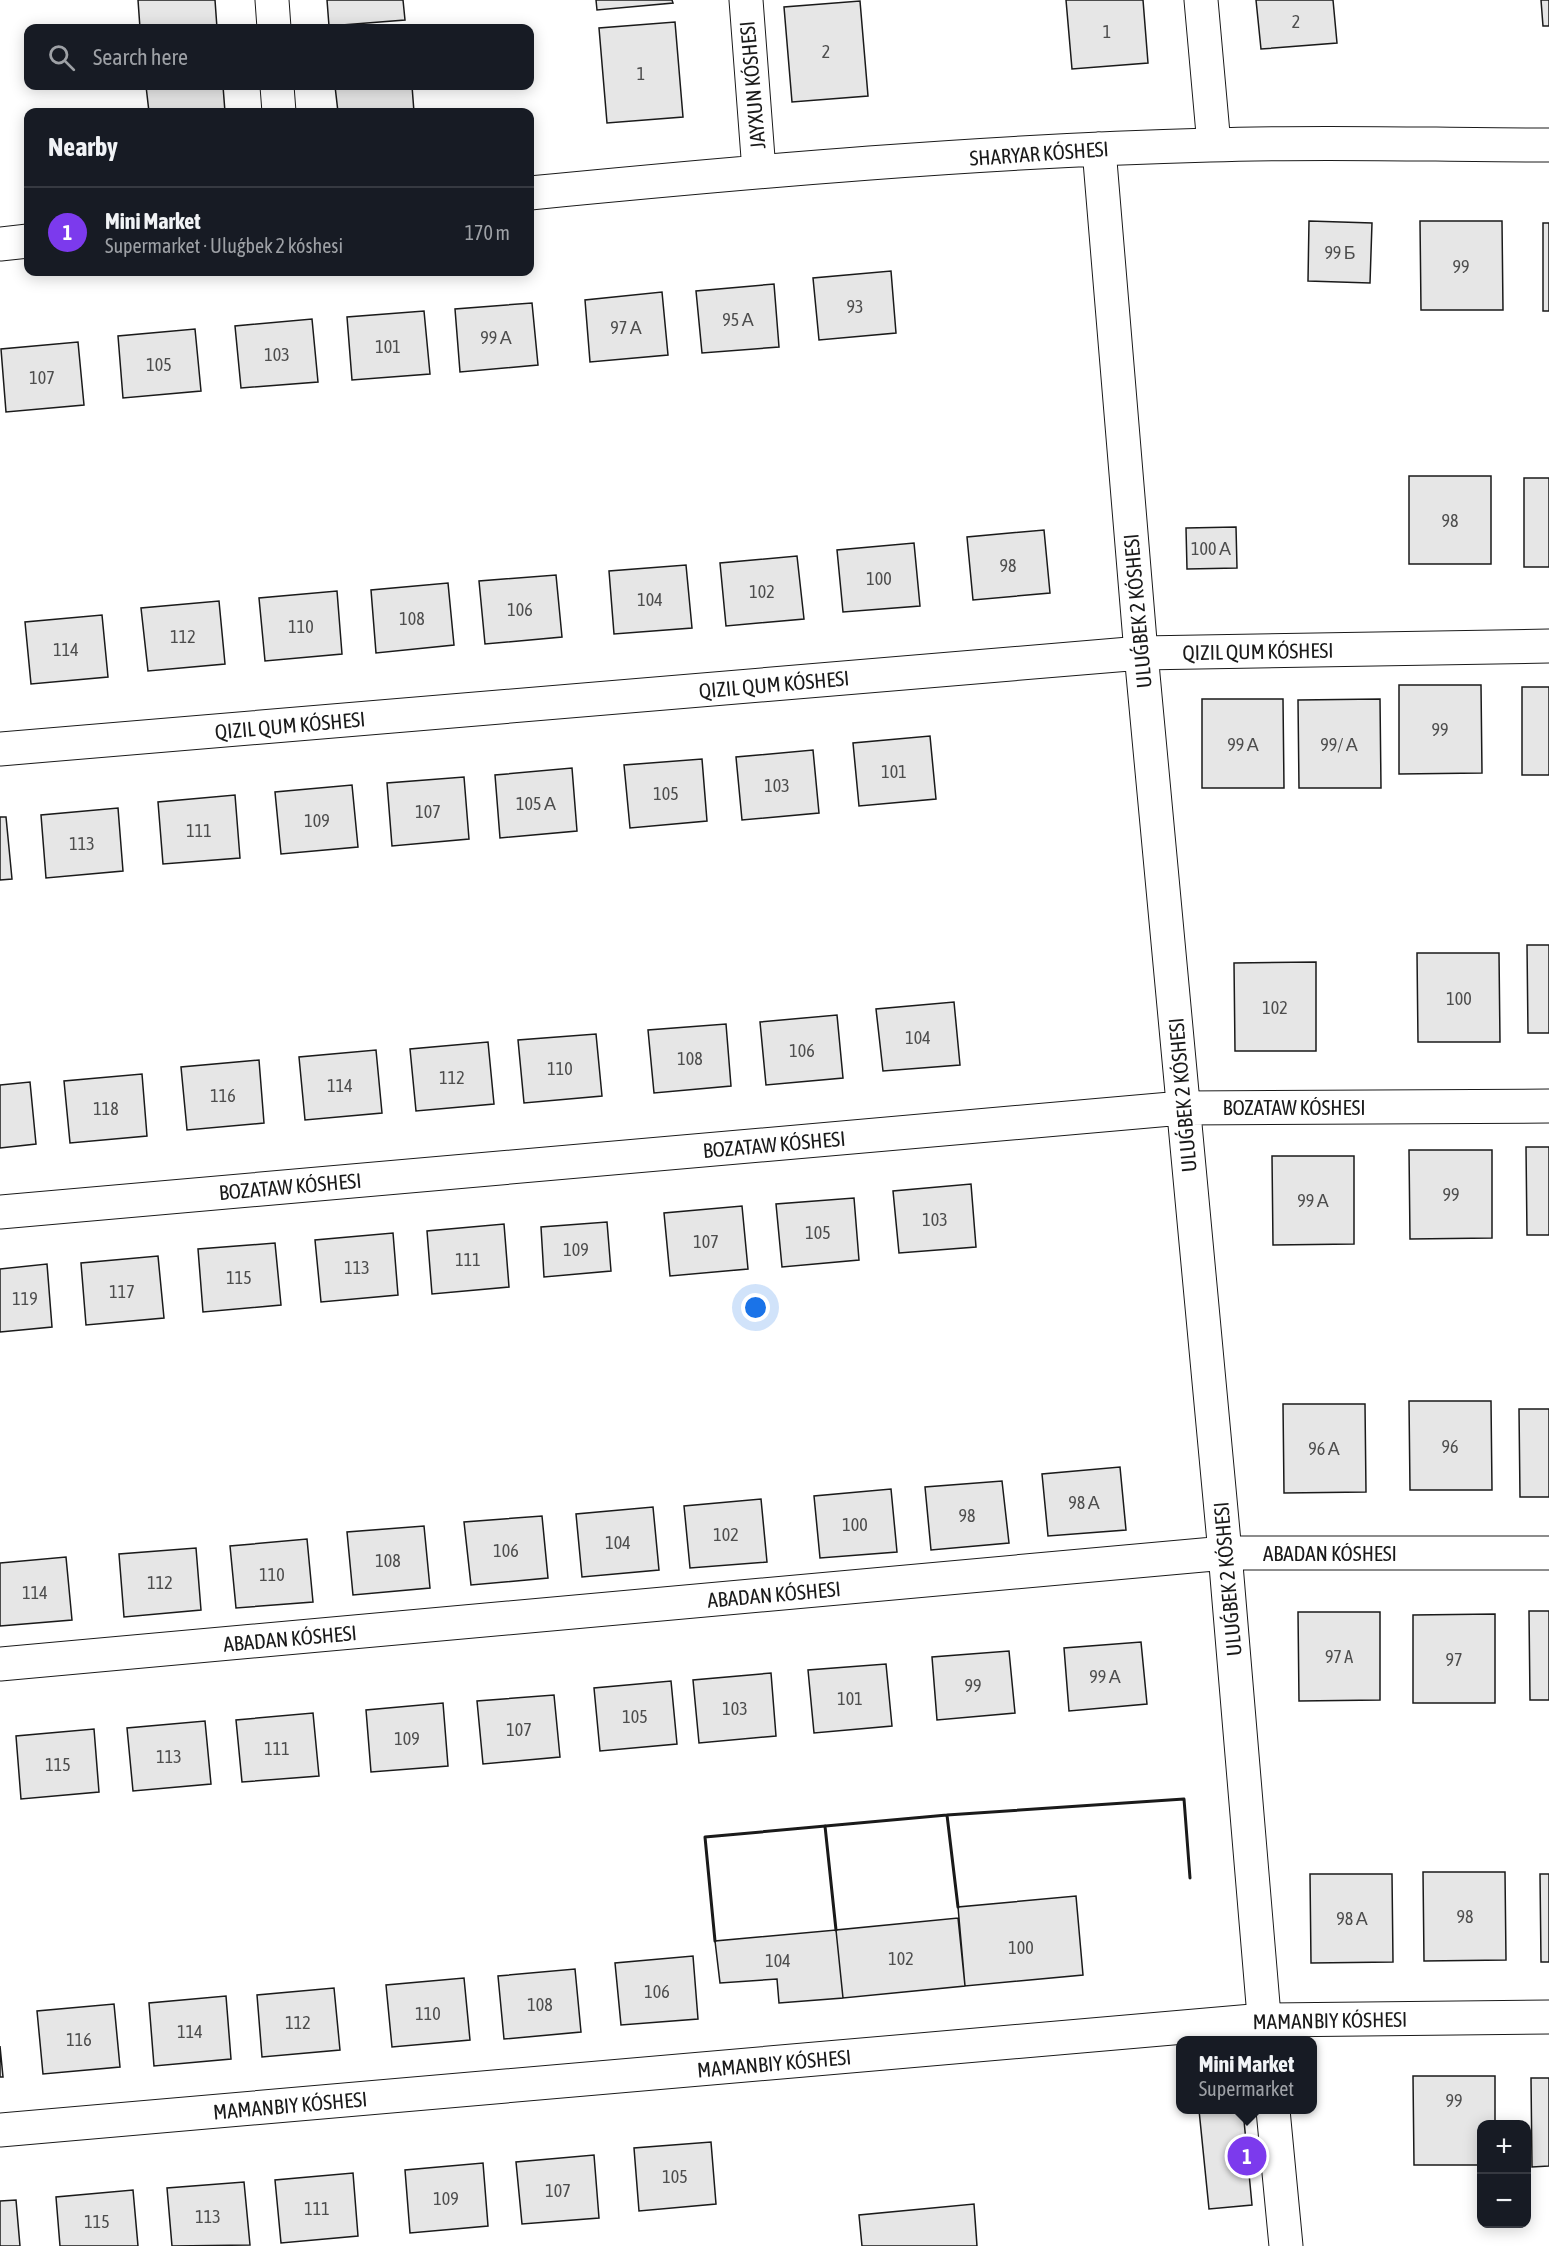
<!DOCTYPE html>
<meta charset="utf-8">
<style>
body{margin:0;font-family:"Asap Condensed",sans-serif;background:#242831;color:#f1f3f6}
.controls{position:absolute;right:18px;bottom:18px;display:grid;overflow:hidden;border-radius:12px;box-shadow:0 3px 15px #0003}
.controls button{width:54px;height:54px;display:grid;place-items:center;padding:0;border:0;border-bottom:2px solid #363941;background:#171b24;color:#f1f3f6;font:30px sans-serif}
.you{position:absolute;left:756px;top:1308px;width:21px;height:21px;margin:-15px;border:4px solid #fff;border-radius:50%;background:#1a73e8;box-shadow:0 0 0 9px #1a73e833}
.badge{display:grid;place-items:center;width:39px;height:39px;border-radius:50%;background:#7c3aed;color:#fff;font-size:20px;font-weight:700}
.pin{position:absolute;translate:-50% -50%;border:3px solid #fff;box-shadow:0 2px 6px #0006}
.popup{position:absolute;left:1176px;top:2036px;width:141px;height:78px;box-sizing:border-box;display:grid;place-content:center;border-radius:12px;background:#171b24;filter:drop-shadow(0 2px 4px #0005);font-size:20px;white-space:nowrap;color:#9ea1a6}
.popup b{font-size:22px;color:#f1f3f6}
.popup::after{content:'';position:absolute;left:50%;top:100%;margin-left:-12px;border:12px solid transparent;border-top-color:#171b24}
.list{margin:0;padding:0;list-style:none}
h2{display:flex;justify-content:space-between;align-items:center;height:78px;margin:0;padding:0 24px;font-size:26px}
h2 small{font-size:20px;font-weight:400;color:#9ea1a6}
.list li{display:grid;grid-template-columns:39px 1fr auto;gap:18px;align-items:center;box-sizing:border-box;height:90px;padding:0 24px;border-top:2px solid #363941}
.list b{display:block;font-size:22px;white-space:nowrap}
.list p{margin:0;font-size:20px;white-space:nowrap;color:#9ea1a6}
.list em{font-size:20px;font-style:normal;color:#9ea1a6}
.icon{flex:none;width:33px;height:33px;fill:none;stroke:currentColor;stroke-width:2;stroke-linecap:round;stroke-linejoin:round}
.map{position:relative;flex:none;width:1549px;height:2246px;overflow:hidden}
.search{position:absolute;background:#171b24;box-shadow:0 3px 15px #0003;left:24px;top:24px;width:510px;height:66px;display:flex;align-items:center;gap:15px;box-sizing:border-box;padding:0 21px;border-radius:12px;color:#9ea1a6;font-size:22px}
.panel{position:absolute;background:#171b24;box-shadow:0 3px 15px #0003;left:24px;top:108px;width:510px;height:168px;border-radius:12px}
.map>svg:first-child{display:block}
.building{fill:#e6e6e6;stroke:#1a1a1a;stroke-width:1.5}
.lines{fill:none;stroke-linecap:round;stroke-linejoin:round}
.street-casing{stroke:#1a1a1a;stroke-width:35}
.street{stroke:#fff;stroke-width:33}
.wall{stroke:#1a1a1a;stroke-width:3}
.labels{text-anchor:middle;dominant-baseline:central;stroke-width:4.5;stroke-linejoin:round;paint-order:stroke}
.number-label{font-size:18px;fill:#4d4d4d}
.street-label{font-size:21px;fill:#1a1a1a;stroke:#fff}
</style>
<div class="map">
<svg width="1549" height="2246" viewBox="0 0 1549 2246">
<rect width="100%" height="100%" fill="#fff"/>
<path class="building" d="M138 0H215L217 28H140Z
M327 0H403L405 20 329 26Z
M596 0H672L673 3 597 10Z
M1066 0H1143L1148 63 1072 69Z
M1256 0H1333L1337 43 1261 49Z
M1541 0H1549V26H1543Z
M860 1 868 96 792 102 784 7Z
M675 22 683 117 607 123 599 28Z
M146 86H223L225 112H149Z
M335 86H412L414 112H338Z
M1309 221 1372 223 1370 283 1308 281Z
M1420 221H1502L1503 310H1421Z
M1543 223H1549V311H1543Z
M891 271 896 333 819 340 813 278Z
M774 284 779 347 702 353 696 291Z
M662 292 668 355 590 362 585 300Z
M532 303 538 365 460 372 455 309Z
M424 311 430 374 352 380 347 317Z
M312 319 318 382 241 388 235 326Z
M195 329 201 391 123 398 118 336Z
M78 342 84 405 6 412 1 349Z
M1409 476H1491V564H1409Z
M1524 478H1549V567H1524Z
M1236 527 1237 568 1187 569 1186 528Z
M1044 530 1050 593 973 600 967 537Z
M914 543 920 606 843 612 837 550Z
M797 556 804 619 726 626 720 563Z
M686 565 692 628 614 634 609 571Z
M556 575 562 637 485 644 479 581Z
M448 583 454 645 376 653 371 590Z
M337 591 342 654 265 661 259 598Z
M219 601 225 664 148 671 141 608Z
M102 615 108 677 31 684 25 622Z
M1399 685H1481L1482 773 1399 774Z
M1522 687H1549V775H1522Z
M1202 699H1283L1284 788H1202Z
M1380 699 1381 788H1299L1298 700Z
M930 736 936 799 859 806 853 743Z
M813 750 819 813 742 820 736 757Z
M702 759 707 821 630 828 624 765Z
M572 768 577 831 500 838 495 775Z
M464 777 469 839 392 846 387 783Z
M352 785 358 847 281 854 275 792Z
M235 795 240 858 163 864 158 802Z
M118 808 123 871 46 878 41 815Z
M0 817H6L12 879 0 880Z
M1527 945H1549V1033H1528Z
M1417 953H1499L1500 1042H1418Z
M1316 962V1051H1235L1234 963Z
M954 1002 960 1065 883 1071 876 1009Z
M837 1015 843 1078 766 1085 760 1022Z
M726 1024 731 1086 654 1093 648 1030Z
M596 1034 602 1096 524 1103 518 1040Z
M488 1042 494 1104 416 1111 410 1049Z
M376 1050 382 1113 305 1120 299 1057Z
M259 1060 264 1123 187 1130 181 1067Z
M142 1074 147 1136 70 1143 64 1081Z
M30 1082 36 1144 0 1148V1085Z
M1526 1147H1549V1235H1527Z
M1409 1150H1492V1238L1410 1239Z
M1272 1156H1354V1244L1273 1245Z
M971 1184 976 1247 899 1253 893 1191Z
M854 1198 859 1260 782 1267 776 1204Z
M742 1206 748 1269 670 1276 664 1213Z
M607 1222 611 1271 544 1277 541 1227Z
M504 1224 509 1287 432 1294 427 1231Z
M393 1233 398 1295 321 1302 315 1240Z
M275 1243 281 1305 203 1312 198 1249Z
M158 1256 164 1318 86 1325 81 1263Z
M47 1264 52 1327 0 1332V1269Z
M1409 1401H1491L1492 1490H1410Z
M1283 1404H1365L1366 1492 1284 1493Z
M1519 1409H1549V1497H1520Z
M1120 1467 1126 1530 1048 1536 1042 1474Z
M1002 1481 1009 1543 931 1550 925 1487Z
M891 1489 897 1552 820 1558 814 1496Z
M761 1499 767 1562 690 1568 684 1506Z
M653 1507 659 1570 582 1577 576 1514Z
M542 1516 548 1578 471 1585 464 1522Z
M424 1526 430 1588 353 1595 347 1532Z
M307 1539 313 1602 236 1608 230 1546Z
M196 1548 201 1610 124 1617 119 1554Z
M66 1557 72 1620 0 1626V1563Z
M1529 1611H1549V1700H1530Z
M1298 1612H1380V1700L1299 1701Z
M1495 1614V1703H1413V1615Z
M1141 1642 1147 1704 1069 1711 1064 1648Z
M1009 1651 1015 1713 937 1720 932 1657Z
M886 1664 892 1726 814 1733 808 1670Z
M771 1673 776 1736 699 1743 693 1680Z
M671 1681 677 1744 600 1751 594 1688Z
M554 1695 560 1757 483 1764 477 1701Z
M443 1703 448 1766 371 1772 366 1710Z
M313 1713 319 1776 242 1782 236 1720Z
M205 1721 211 1784 133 1791 127 1728Z
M94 1729 99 1792 21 1799 16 1736Z
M1423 1872H1505L1506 1960 1424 1961Z
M1310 1874H1392L1393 1962 1311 1963Z
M1540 1874H1549V1962H1541Z
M1076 1896 1083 1975 965 1986 958 1907Z
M958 1918 965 1986 843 1998 836 1930Z
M836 1930 843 1998 779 2003 777 1979 720 1983 715 1941Z
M693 1956 698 2019 621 2025 615 1963Z
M575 1969 581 2032 504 2039 498 1976Z
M464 1978 470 2040 392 2047 386 1985Z
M334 1988 340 2050 262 2057 257 1995Z
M226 1996 231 2059 154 2066 149 2003Z
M114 2004 120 2067 43 2074 37 2011Z
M0 2046 3 2077H0Z
M1413 2076H1495V2124H1482V2165H1414Z
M1531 2078H1549V2166L1532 2167Z
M1199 2110H1243L1252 2205 1209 2209Z
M711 2142 716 2204 639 2211 634 2148Z
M594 2155 599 2218 522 2224 516 2162Z
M483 2163 488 2226 410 2233 405 2170Z
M353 2173 358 2236 281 2243 275 2180Z
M244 2182 250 2245 172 2246 167 2188Z
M133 2190 138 2246H60L56 2197Z
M16 2200 20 2246H0V2201Z
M974 2204 977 2246H862L859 2215Z"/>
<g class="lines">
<defs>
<path id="street" d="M272 0 274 28
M746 0 759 171
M1201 0 1214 145
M277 86 279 112
M1099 149 1141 653 1225 1553 1266 2040
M530 193C756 171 983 151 1210 145 1323 141 1436 145 1549 145
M0 244 28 241
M0 749 1141 653 1549 646
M0 1212 1182 1108 1549 1106
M0 1664 1225 1553H1549
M1273 2110 1286 2246
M0 2130 1264 2020 1549 2017"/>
</defs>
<use href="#street" class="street-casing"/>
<use href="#street" class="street"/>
<path class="wall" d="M947 1815 958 1907
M825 1826 836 1930
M715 1941 705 1837 947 1815 1184 1799 1190 1878"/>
</g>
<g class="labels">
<g class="number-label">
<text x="1296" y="21">2</text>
<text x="1107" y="31">1</text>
<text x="826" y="51">2</text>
<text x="641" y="73">1</text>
<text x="1340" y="252">99 Б</text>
<text x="1461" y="266">99</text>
<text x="855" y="306">93</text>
<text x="738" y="319">95 А</text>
<text x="626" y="327">97 А</text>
<text x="496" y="337">99 А</text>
<text x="388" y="346">101</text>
<text x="277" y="354">103</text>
<text x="159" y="364">105</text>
<text x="42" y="377">107</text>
<text x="1450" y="520">98</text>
<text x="1211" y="548">100 А</text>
<text x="1008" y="565">98</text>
<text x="879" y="578">100</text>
<text x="762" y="591">102</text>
<text x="650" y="599">104</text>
<text x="520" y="609">106</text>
<text x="412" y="618">108</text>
<text x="301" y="626">110</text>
<text x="183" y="636">112</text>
<text x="66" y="649">114</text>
<text x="1440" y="729">99</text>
<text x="1243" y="744">99 А</text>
<text x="1339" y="744">99/ А</text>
<text x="894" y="771">101</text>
<text x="777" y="785">103</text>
<text x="666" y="793">105</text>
<text x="536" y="803">105 А</text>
<text x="428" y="811">107</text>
<text x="317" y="820">109</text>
<text x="199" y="830">111</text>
<text x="82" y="843">113</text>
<text x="1459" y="998">100</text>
<text x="1275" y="1007">102</text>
<text x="918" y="1037">104</text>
<text x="802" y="1050">106</text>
<text x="690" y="1058">108</text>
<text x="560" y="1068">110</text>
<text x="452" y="1077">112</text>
<text x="340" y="1085">114</text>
<text x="223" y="1095">116</text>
<text x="106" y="1108">118</text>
<text x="1451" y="1194">99</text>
<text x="1313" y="1200">99 А</text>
<text x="935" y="1219">103</text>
<text x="818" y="1232">105</text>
<text x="706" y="1241">107</text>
<text x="576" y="1249">109</text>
<text x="468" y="1259">111</text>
<text x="357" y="1267">113</text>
<text x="239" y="1277">115</text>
<text x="122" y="1291">117</text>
<text x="25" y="1298">119</text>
<text x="1450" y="1446">96</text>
<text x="1324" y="1448">96 А</text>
<text x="1084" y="1502">98 А</text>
<text x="967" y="1515">98</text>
<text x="855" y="1524">100</text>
<text x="726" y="1534">102</text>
<text x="618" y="1542">104</text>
<text x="506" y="1550">106</text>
<text x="388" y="1560">108</text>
<text x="272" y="1574">110</text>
<text x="160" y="1582">112</text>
<text x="35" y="1592">114</text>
<text x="1339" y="1656">97 A</text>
<text x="1454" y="1659">97</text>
<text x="1105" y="1676">99 А</text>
<text x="973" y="1685">99</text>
<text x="850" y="1698">101</text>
<text x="735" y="1708">103</text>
<text x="635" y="1716">105</text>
<text x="519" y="1729">107</text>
<text x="407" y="1738">109</text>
<text x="277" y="1748">111</text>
<text x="169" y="1756">113</text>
<text x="58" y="1764">115</text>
<text x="1465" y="1916">98</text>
<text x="1352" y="1918">98 А</text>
<text x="1021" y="1947">100</text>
<text x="901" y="1958">102</text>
<text x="778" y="1960">104</text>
<text x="657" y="1991">106</text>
<text x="540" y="2004">108</text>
<text x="428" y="2013">110</text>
<text x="298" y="2022">112</text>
<text x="190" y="2031">114</text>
<text x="79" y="2039">116</text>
<text x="1454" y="2100">99</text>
<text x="675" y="2176">105</text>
<text x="558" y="2190">107</text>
<text x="446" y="2198">109</text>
<text x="317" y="2208">111</text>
<text x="208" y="2216">113</text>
<text x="97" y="2221">115</text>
</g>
<g class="street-label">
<text transform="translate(752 85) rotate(-95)">JAYXUN KÓSHESI</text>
<text transform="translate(1039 153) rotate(-4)">SHARYAR KÓSHESI</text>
<text transform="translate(1137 611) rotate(-95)">ULUǴBEK 2 KÓSHESI</text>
<text transform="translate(1258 651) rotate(-1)">QIZIL QUM KÓSHESI</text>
<text transform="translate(774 684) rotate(-5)">QIZIL QUM KÓSHESI</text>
<text transform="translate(290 725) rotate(-5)">QIZIL QUM KÓSHESI</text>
<text transform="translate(1182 1095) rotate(-95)">ULUǴBEK 2 KÓSHESI</text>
<text x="1294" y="1107">BOZATAW KÓSHESI</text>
<text transform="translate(774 1144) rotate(-5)">BOZATAW KÓSHESI</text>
<text transform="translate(290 1186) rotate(-5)">BOZATAW KÓSHESI</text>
<text x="1330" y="1553">ABADAN KÓSHESI</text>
<text transform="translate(1227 1579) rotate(-95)">ULUǴBEK 2 KÓSHESI</text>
<text transform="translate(774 1594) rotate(-5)">ABADAN KÓSHESI</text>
<text transform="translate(290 1638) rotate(-5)">ABADAN KÓSHESI</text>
<text transform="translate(1330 2020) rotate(-1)">MAMANBIY KÓSHESI</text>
<text transform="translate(774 2063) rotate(-5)">MAMANBIY KÓSHESI</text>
<text transform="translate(290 2105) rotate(-5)">MAMANBIY KÓSHESI</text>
</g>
</g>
</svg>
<div class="controls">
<button>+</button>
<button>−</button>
</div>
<div class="you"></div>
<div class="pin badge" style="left:1247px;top:2156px">1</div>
<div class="popup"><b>Mini Market</b>Supermarket</div>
<div class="search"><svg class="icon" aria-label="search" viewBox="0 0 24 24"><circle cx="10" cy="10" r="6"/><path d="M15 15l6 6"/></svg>Search here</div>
<section class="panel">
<h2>Nearby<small></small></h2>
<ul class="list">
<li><span class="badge">1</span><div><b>Mini Market</b><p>Supermarket · Uluǵbek 2 kóshesi</p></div><em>170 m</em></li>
</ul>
</section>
</div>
